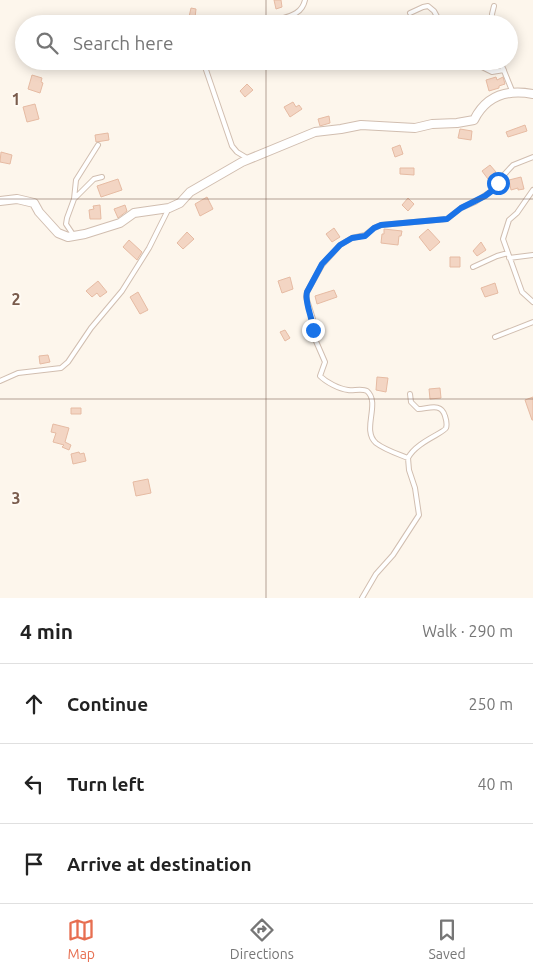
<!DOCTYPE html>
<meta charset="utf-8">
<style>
body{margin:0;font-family:Ubuntu,sans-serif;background:#f6f6f6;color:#222}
.stop{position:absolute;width:15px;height:15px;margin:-11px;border:4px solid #1a73e8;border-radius:50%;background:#fff}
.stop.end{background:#1a73e8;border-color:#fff;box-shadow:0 1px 5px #0008}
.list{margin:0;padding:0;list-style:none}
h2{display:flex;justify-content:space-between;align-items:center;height:65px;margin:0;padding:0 20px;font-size:21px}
h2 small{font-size:16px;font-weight:400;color:#767676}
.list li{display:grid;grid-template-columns:32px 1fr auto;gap:15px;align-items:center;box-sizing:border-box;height:80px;padding:0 20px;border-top:1px solid #e0e0e0}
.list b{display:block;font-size:19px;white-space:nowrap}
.list em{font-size:16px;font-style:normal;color:#767676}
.icon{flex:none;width:28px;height:28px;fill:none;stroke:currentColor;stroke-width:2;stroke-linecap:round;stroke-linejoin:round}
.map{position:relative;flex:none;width:533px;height:598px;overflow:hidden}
.search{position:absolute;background:#fff;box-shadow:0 2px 12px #0003;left:15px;right:15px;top:15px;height:55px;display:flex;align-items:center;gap:12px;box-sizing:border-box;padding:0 18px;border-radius:28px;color:#767676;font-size:19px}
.sheet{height:305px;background:#fff}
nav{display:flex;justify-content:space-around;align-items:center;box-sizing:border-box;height:70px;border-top:1px solid #e0e0e0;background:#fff;font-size:14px;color:#767676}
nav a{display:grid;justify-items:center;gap:2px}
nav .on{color:#e76f51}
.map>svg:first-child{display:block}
.building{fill:#f3d5c3;stroke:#e6bba3}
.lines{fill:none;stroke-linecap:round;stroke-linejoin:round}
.lane-casing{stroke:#d1beb0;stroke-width:6}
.street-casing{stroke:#d1beb0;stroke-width:10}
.lane{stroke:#fff;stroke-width:4}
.street{stroke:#fff;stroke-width:8}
.route{stroke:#1a73e8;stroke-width:6}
.grid{fill:none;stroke:#7a5c4d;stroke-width:1;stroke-opacity:0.55}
.grid-label{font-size:16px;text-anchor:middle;font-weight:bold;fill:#7a5c4d;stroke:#fffaf3;stroke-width:4;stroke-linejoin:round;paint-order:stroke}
</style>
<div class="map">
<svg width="533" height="598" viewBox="0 0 533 598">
<rect width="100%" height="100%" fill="#fdf6ec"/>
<path class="building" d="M274 0H281L282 7 276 9Z
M191 8 196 9 195 18 189 17Z
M32 75 42 78 41 82 43 83 40 93 28 89Z
M496 77 497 80 503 77 505 84 499 86V88L489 91 486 80Z
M247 84 253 90 245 97 240 91Z
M293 102 296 107 299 105 302 109 290 117 284 107Z
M35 104 39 119 27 122 23 107Z
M329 116 330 123 320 126 318 119Z
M525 125 527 131 508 137 506 132Z
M460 129 472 131 471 140 458 138Z
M108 133 109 140 96 142 95 135Z
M400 145 403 154 395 157 392 148Z
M1 152 12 155 10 164 0 162Z
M490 165 496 172 488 179 482 171Z
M400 168H414V175L400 174Z
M521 177 524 189 518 190V188L511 190 509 180Z
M118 179 122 190 101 197 97 186Z
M207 197 213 209 200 216 195 204Z
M408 198 414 204 408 211 402 205Z
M100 205 101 219H90L89 210 94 209 93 206Z
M125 205 127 211 118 218 114 209Z
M334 228 340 237 332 242 326 234Z
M384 229 402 231 401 236H399L398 245 381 243 382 234H384Z
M428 229 440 242 430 251 419 237Z
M187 232 194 239 183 249 177 243Z
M129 240 142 252 137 260 123 247Z
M481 242 486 250 477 256 473 251Z
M450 257H460V267H450Z
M290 277 293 289 282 293 278 281Z
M98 281 107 292 100 297 97 293 92 297 86 291Z
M495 283 498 293 485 297 481 288Z
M334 290 337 297 317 304 315 296Z
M138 292 148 310 140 314 130 297Z
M285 330 290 338 285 341 280 332Z
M48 355 50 362 40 364 39 356Z
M377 377 388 378 386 392 376 390Z
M440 388 441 398 430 399 429 389Z
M533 397V420H532L525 400Z
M71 408H81V414H71Z
M53 424 69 428 65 442 71 445 69 450 62 447 64 445 53 442 56 433 51 432Z
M79 452 80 454 84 453 86 461 73 464 71 454Z
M148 479 151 493 136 496 133 482Z"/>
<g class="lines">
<defs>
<path id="lane" d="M410 13 423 7 428 6 434 11 441 24
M277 20C290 16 302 14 305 0
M493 24 492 14 494 6
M470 61 492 72 504 70
M500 61 513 93
M204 64 232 146 237 152 247 158
M533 190 517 213 509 220 503 239 522 292 533 302
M74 199 94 179 102 177
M74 236 66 224 67 218 74 199 76 180 98 145
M509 258 533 255
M473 267 497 256 508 253
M495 337 533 322
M0 381 18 373 61 368 68 362 91 328 122 291 149 248 169 208
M408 458C416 442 444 433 446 428 447 425 446 419 445 416 441 402 428 409 418 409L411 402 410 394
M362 598 376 574 393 555 419 515 415 488 409 470 408 458C398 454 385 450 376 443 361 430 381 403 367 391 362 388 353 391 348 390 339 389 326 382 320 376L325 362 315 339 313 319 306 297 307 292 322 265 340 245 352 238 365 235 374 228 381 225 447 219 461 208 475 202 493 190 501 178 513 165 533 157"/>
<path id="street" d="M0 201 17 199 34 203 39 212 58 233 68 237 85 234 120 223 134 213 169 208 180 203 190 192 242 162 315 132 341 129 361 125 415 128 432 124 457 123 474 120C486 96 507 89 533 94"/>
</defs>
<use href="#lane" class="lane-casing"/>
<use href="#street" class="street-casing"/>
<use href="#lane" class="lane"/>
<use href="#street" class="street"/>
</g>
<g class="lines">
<path class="route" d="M313 330C313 318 304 302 307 292L322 264 340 245 352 238 365 236 374 228 381 225 447 219 461 208 485 196 493 190 498 183"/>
</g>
<path class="grid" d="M266 0V24M266 61V598M0 199H533M0 399H533"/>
<g class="grid-label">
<text x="16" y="105">1</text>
<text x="16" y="305">2</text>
<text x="16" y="504">3</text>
</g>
</svg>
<div class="stop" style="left:498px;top:183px"></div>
<div class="stop end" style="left:313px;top:330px"></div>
<div class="search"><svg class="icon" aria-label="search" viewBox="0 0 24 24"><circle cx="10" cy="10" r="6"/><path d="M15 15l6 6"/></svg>Search here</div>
</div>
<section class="sheet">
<h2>4 min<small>Walk · 290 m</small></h2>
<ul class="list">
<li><svg class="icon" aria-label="ahead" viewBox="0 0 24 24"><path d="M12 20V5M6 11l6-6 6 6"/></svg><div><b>Continue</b></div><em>250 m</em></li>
<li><svg class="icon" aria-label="left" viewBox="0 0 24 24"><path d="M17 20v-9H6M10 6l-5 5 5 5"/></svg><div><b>Turn left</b></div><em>40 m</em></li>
<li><svg class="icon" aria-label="arrive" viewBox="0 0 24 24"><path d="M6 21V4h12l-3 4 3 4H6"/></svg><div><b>Arrive at destination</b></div></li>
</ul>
</section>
<nav>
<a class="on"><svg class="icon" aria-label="map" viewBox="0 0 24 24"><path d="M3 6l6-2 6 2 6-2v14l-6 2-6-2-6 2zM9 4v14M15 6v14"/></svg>Map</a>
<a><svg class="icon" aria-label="directions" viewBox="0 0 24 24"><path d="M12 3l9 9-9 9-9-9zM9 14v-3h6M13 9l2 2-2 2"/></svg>Directions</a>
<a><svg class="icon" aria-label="saved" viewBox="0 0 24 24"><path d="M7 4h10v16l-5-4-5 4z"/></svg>Saved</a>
</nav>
